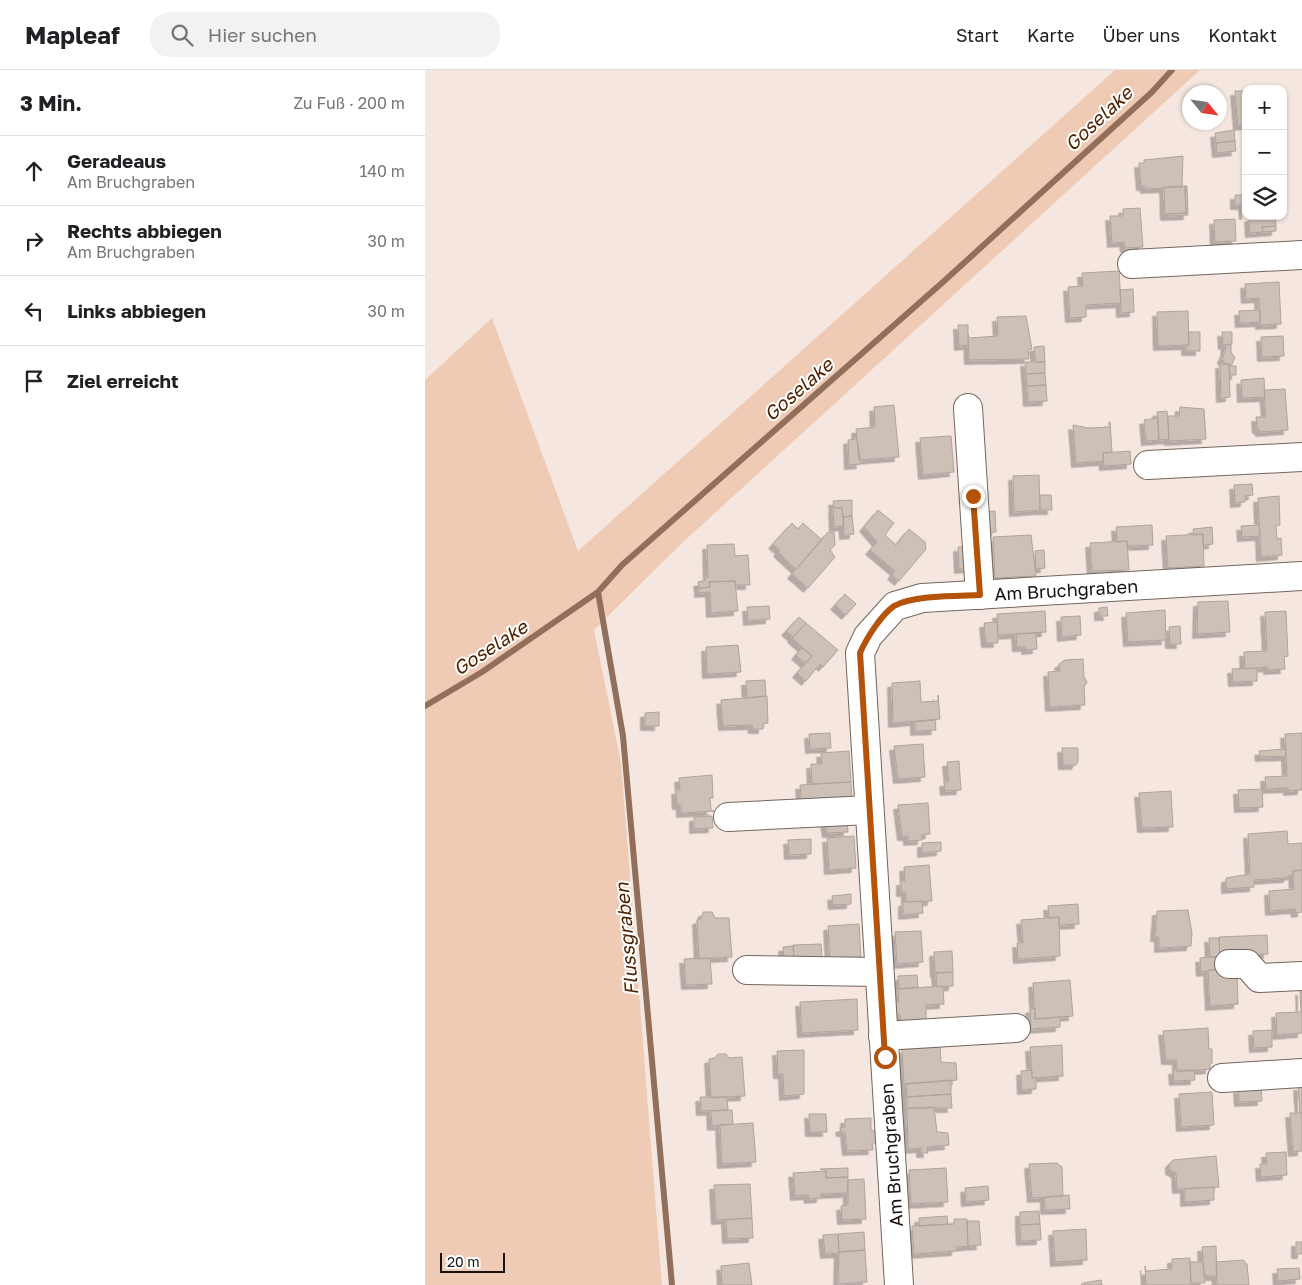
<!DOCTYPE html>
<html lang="de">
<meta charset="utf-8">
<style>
body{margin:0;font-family:"Golos Text",sans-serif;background:#f2f2f2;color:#202124}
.controls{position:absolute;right:15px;top:15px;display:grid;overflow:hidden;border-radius:10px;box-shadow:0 1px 4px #0004}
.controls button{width:45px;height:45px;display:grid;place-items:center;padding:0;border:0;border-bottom:1px solid #e0e0e0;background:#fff;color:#202124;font:25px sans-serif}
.compass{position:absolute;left:757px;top:15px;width:45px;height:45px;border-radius:50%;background:#fff;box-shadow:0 1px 4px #0004;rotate:119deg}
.scale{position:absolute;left:15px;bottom:12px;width:65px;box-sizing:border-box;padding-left:5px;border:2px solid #171210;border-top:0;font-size:14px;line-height:18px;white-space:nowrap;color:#171210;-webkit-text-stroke:4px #fff;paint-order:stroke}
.stop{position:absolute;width:15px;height:15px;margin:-11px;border:4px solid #b45309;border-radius:50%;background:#fff}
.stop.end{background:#b45309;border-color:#fff;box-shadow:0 1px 5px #0008}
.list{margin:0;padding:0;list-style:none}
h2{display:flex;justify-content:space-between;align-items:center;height:65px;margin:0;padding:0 20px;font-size:21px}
h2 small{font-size:16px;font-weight:400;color:#757577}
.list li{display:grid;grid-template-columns:32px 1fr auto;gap:15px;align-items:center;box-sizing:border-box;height:70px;padding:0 20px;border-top:1px solid #e0e0e0}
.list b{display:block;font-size:19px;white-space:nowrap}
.list p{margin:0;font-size:16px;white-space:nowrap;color:#757577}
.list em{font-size:16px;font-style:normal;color:#757577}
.icon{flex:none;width:28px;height:28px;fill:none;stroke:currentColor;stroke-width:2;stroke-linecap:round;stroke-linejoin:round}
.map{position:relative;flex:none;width:877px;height:1215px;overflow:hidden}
header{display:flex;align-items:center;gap:30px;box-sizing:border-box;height:70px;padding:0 25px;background:#fff;border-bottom:1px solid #e0e0e0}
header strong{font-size:24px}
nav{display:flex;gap:28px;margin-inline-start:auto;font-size:18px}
.search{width:350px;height:45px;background:#f2f2f2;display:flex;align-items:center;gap:12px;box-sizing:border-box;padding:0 18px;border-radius:20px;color:#757577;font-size:19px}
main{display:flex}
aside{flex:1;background:#fff}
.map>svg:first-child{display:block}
.green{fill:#efcbb5}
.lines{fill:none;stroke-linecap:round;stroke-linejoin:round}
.stream{stroke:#916f5a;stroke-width:6}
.building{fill:#cdc0b7;stroke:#b0a39c;filter:url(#shadow)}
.minor-casing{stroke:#72665f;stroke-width:30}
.minor{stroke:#fff;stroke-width:28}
.route{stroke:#b45309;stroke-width:6}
.labels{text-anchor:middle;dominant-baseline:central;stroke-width:4;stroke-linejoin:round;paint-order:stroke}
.street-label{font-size:18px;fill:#171210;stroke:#fff}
.water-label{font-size:19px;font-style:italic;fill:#4e2200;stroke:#fff}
</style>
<header>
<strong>Mapleaf</strong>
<div class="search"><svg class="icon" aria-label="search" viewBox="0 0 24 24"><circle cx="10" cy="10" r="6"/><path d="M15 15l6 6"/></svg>Hier suchen</div>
<nav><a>Start</a><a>Karte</a><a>Über uns</a><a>Kontakt</a></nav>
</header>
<main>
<aside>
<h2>3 Min.<small>Zu Fuß · 200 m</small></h2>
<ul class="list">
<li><svg class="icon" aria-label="ahead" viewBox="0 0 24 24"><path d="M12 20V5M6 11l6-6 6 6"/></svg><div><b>Geradeaus</b><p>Am Bruchgraben</p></div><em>140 m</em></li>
<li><svg class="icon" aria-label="right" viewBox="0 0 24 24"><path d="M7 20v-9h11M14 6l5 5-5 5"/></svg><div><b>Rechts abbiegen</b><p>Am Bruchgraben</p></div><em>30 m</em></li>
<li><svg class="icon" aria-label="left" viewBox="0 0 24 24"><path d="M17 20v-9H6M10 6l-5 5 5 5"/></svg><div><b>Links abbiegen</b></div><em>30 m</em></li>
<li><svg class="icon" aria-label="arrive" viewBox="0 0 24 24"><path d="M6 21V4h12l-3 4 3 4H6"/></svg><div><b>Ziel erreicht</b></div></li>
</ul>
</aside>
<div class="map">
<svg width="877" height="1215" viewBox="0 0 877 1215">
<defs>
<filter id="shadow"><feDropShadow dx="-4.5" dy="4.5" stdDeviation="0" flood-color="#0004"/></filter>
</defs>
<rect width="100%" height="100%" fill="#f5e7df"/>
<path class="green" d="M690 0H775L256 474 169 560 196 693 237 1215H0V310L67 248 153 481Z"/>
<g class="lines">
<path class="stream" d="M173 522 198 666 247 1215
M0 636 57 602 173 522 197 495 518 212 727 22 747 0"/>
</g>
<path class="building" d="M810 21H821V55L813 56Z
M809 60 810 71 791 73 790 63Z
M810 71 811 81 792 83 791 73Z
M758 86 757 117 720 119V116H716L714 93H719V90Z
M760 116H762L763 145 741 146V144L761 143Z
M760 116 761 143 741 144 740 146 739 117Z
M810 125H821V145H819L818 135H810Z
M715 138 718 177 700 178 699 172 687 173 685 146H698V139Z
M829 146H850L851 156 837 157 838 162 825 163 824 148Z
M810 149 811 171 790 172 789 150Z
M851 156V161L838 162 837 157Z
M694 201 696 233 661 235V247L645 248 643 217 658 216 657 203Z
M854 212 856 254 835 255 834 228 821 229 820 214Z
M708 219 709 242 696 243 695 220Z
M835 240V252L815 253 814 241Z
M763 241 764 275 733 276 732 242Z
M601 246 607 279 603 280 604 289 544 290 543 264 544 268 573 266 572 247Z
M533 255H543V275L534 276Z
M763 262H775V281H761V275H764Z
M797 262H807V274L798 275Z
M858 266 859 286 837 287 836 267Z
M806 274V282L810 288 806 296H811V305H805L804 294H800L797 289 800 282 801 275Z
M619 276 620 292H611L609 277Z
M600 292H620V303L601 304Z
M795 294H804L805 327 796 328Z
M620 303 621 315 602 316 601 304Z
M839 308 840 327 817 328 816 310Z
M621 315 622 331 603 332 602 316Z
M860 319 863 360 835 362 834 359H832L831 347H841L839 320Z
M469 335 474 387 434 390 431 359 450 357 449 337Z
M755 337 779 339 781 369 744 371 743 346H754Z
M742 341 744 369 734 370 732 342Z
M733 348 734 370 721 371 719 350Z
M684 352H685L687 382 678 383V391L651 393 648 355 664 358 684 357Z
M526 366 529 402 498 405 495 368Z
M432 369 436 394 424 395 423 370Z
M705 381 706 394 679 396 678 383Z
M614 405 615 440 589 442 588 406Z
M827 414 828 425 820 426V432L810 433 809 415Z
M615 425H626L627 440H615Z
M854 426 855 455 851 456 852 469 856 468 857 485 836 487 833 428Z
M427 430V446L418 447 417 438H409L408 431Z
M408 438H417L419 456 409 457Z
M453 440 469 453 460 465 471 475 484 459 500 472 501 479 474 511 467 505 470 501 445 480 452 472 439 457Z
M570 441 571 462 555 463 554 442Z
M427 446 429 464 419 465 418 447Z
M367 453 373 459 378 453 397 470 371 499 353 482 355 480 348 474Z
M727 455 728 475 702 476V471L692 472 691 457Z
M834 455 835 466 817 467 816 456Z
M787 457 788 474 778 475V464L769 465 768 459Z
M403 462H409L410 475 405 480 410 487 383 518 367 504Z
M778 464 779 496 743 498 741 466Z
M606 465 611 506 570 508 568 467Z
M702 471 704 500 667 501 665 473Z
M309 474 310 486 323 485 325 515H311L310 511 284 512 285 517 274 518 273 512 280 511 279 507H283L282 475Z
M533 477H545L546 498 534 499Z
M619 480 620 498 611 499 610 481Z
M310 511 313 541 286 543 285 522 274 523V518L285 517 284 512Z
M420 524 431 534 421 545 410 535Z
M803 531 805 562 772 564 773 532Z
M344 536 345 549 323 551 322 537Z
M682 537 683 546H674V538Z
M740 540 741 570 703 572 701 543Z
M620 541 621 562 573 565 572 544Z
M861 541 863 586 859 587 860 599 843 600V597L820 599 819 582 842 581 840 542Z
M655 546 656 565 637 567 636 547Z
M374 547 381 553 368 567 361 561Z
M572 552 573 573H561L559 553Z
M381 553 413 580 398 597 395 594 381 611 372 603 387 586 367 568Z
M755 556 756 574H745L744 557Z
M611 563 612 579 601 580V577H592L591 564Z
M313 575 316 602 282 604 281 577Z
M377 578 387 586 380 593 371 585Z
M658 589 659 607 662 612 659 617 660 635 625 637 623 602 635 601 634 594 640 590Z
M832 598V611L808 612 807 599Z
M340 610 341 626 322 628 321 611Z
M495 611 496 632 513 631V625L515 649 468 653 467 613Z
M342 626 343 653 338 654V659H328L327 655 298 656 296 630Z
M234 642V656H220V643Z
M510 650 511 660 490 661V652Z
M405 663 406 678 385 679 384 664Z
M877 663V720L863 721V718L841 719 840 707 862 706 860 664Z
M498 674 500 707 473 709 469 676Z
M637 678H653V691L651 695H638Z
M861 679V686L835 687 834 681Z
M424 681 426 712 387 714 386 694H397L396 683Z
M534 691 536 720 520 721 519 712H524L522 692Z
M287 705 288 728H285L286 740 289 741 256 743V735H252L251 720H255L254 708Z
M426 712 427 732 377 736 375 715Z
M837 719 838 737 814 738 813 720Z
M746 721 748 757 717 758 714 723Z
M503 733 505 764 497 765V770L483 771V766H477L473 735Z
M287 746 288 758 269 759V747Z
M422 750 423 762 402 763 400 751Z
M862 761 863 774 877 773V800L868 801V805L863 806V808L829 810V817L801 819V808L825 804 823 764Z
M429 766 431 798 404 800 402 768Z
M386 769V784L364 785 363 770Z
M516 772V781L497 783V773Z
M504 795 507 831 481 832V822H476V811H480L479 797Z
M877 800V842L871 843 870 839 845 841 844 821 869 819 868 801Z
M426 824V834L408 835 407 826Z
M497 831 498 843 478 845V832Z
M653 834 654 854 634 855V847L624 848 623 836Z
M763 840 767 863 766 876 734 878V867H730L732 841Z
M278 842H287L290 848H304L307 887 274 889 272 850 276 849Z
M634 847 635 886 593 889 592 873H598L596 850Z
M434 854 436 891 405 893 403 856Z
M496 861 498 892 472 894 470 862Z
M842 865 843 884 795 887 794 867Z
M784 868H794L795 887H785Z
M396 874 397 889 369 891 368 875Z
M368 876 369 890 359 887 358 877Z
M527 881 528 902 510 903 509 882Z
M796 886 797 899 776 902 775 888Z
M285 888 287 914 261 915 259 889Z
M812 898 813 934 785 936 783 900Z
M528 902V916L512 917 511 903Z
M492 905 493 917 474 919 473 906Z
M645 910 648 946 610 949 608 913Z
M518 916 519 934 501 935V952L476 953 475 944H471L470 933 474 932 473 919Z
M875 921H877V963L852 965 851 943 876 942Z
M432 929 433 960 377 963 375 932Z
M610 938V949L635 947V957L606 959 605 939Z
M783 958 784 979H787V993L785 994V999L752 1002V990H741L738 961Z
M847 960V977L829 978 828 961Z
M637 975 638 1006 607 1008 605 977Z
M515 976 516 992 531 993 532 1010 479 1014 477 979Z
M379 980V1024L359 1026 358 1004H353L352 981Z
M293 984H301L304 988 317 987 320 1026 286 1028 284 989 290 988Z
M607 1000V1008H611V1019L597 1020 596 1001Z
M748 1000H769L770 1010 749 1011Z
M526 1010V1024L482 1027 481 1014Z
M873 1016H877V1043H875Z
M836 1017 837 1031 814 1032 813 1019Z
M787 1022 789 1055 756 1057 754 1024Z
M526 1024 527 1038H482V1027Z
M275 1027H302L303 1040 276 1041Z
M509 1037 512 1062 523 1063 524 1075 502 1077 503 1083H496V1078L483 1079 482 1039Z
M307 1040 308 1054 287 1056 286 1041Z
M865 1043H877V1081L868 1082Z
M384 1044H401L402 1062H385Z
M446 1048V1061L451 1060 452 1073H447L448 1080 422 1081 420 1062H416L415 1058 420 1057V1049Z
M328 1053 331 1092 297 1094 295 1055Z
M861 1082 862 1105 836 1107 835 1094H842L841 1083Z
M791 1086 794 1117 752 1119 751 1103 745 1100V1093L748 1090Z
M632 1093 637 1097 638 1126 607 1128 604 1094Z
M423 1098V1107L401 1108V1101L395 1099Z
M521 1098 523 1132 486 1134 484 1100Z
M401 1101V1108L423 1107 422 1123 396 1124V1128L384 1129 383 1125 370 1126 368 1103Z
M439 1109 441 1149 417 1150 416 1136 423 1135V1110Z
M325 1114 327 1148 291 1150 289 1115Z
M563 1116 564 1130 541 1132 540 1118Z
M789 1117V1130L760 1132V1119Z
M644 1125 645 1139 620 1140V1127Z
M614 1141 615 1154 595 1155V1142Z
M522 1146 523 1154 494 1156V1148Z
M327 1148 328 1168 302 1169 301 1150Z
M529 1149H542L543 1176 531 1177V1181L489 1184 487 1156 529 1154Z
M542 1151H554L556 1175 543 1176Z
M615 1154 616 1170 596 1171 595 1155Z
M661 1159 662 1190 630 1192 628 1161Z
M439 1162 440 1180 414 1182 413 1164Z
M413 1164 414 1183 400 1184 398 1165Z
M871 1172H877V1184H871Z
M791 1176 792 1206H779L777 1177Z
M440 1180 442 1212 413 1214 414 1182Z
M765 1188 766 1215H721L720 1196 721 1201 747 1199V1189Z
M818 1190 822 1194 824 1215H792L791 1192Z
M765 1192H778L780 1213H766Z
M324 1193 327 1215H297L296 1196Z
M874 1198 875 1209 853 1211 852 1199Z
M676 1210 677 1215H656L658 1213Z"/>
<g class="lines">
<defs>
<g id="minor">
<path d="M707 194 877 185"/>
<path d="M543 338 555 525"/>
<path d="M723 395 877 387"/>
<path d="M303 747 444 740"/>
<path d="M804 894H822L834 908 877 906"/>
<path d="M322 900 454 902"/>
<path d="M458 966 591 958"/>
<path d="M797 1008 877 1003"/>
<path id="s1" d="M474 1215 435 583 443 566 470 536 497 528 877 506"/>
</g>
</defs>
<use href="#minor" class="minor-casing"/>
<use href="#minor" class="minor"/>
</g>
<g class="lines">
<path class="route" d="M460 987 435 583C441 569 456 545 469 536 488 525 533 526 555 525L548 426"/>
</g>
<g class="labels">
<g class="street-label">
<text stroke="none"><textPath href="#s1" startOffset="865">Am Bruchgraben</textPath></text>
<text transform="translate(466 1085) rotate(-94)">Am Bruchgraben</text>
</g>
<g class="water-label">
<text transform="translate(673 48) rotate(-43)">Goselake</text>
<text transform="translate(373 319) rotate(-41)">Goselake</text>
<text transform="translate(65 577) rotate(-33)">Goselake</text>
<text transform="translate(201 869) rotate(-95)">Flussgraben</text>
</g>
</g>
</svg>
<div class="controls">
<button>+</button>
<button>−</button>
<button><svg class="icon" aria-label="layers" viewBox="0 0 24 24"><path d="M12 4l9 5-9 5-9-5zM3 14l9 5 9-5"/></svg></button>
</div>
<svg class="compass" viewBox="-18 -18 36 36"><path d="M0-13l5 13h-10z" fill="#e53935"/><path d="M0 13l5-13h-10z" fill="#757577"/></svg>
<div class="scale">20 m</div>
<div class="stop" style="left:460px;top:987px"></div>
<div class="stop end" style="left:548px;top:426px"></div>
</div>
</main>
